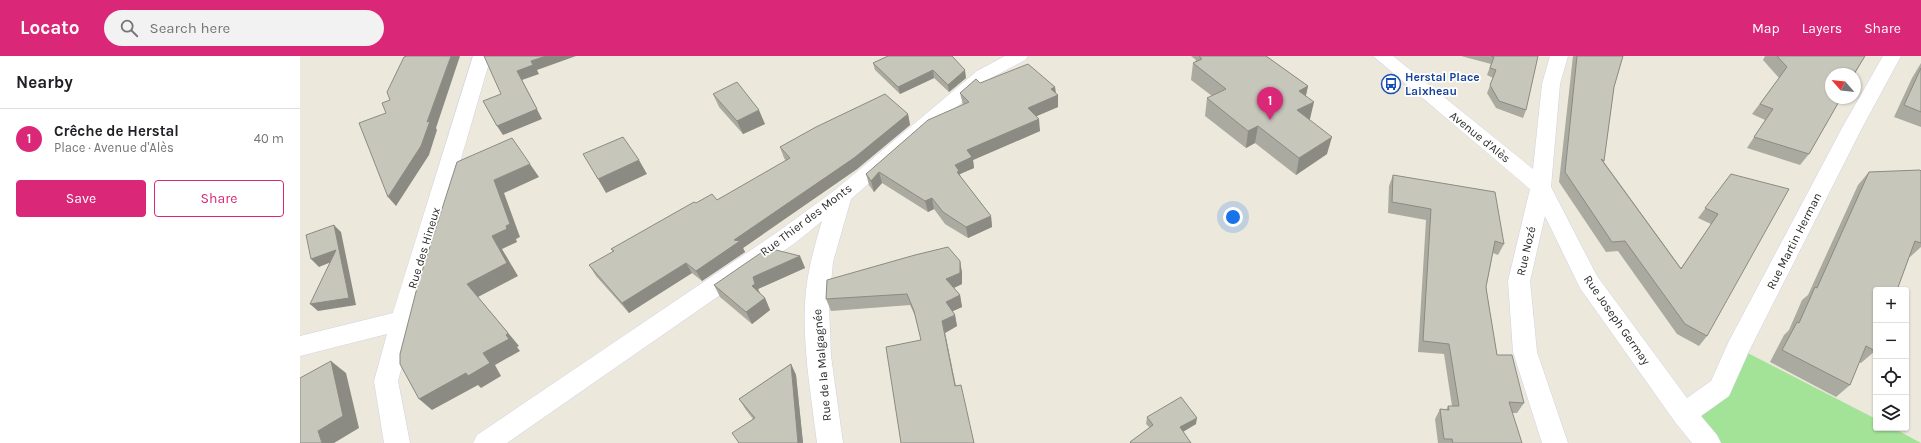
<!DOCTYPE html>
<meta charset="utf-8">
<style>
body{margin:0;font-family:Karla,sans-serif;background:#f2f2f2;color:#202124}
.controls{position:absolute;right:12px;bottom:12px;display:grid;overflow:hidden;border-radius:4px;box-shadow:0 1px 3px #0004}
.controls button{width:36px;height:36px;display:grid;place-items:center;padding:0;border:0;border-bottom:1px solid #e0e0e0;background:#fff;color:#202124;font:20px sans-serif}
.compass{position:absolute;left:1525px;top:12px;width:36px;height:36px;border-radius:50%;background:#fff;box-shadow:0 1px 3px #0004;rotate:298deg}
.you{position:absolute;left:933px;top:161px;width:14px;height:14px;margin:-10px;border:3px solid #fff;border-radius:50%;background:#1a73e8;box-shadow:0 0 0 6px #1a73e833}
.badge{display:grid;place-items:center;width:26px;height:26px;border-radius:50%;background:#db2777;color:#fff;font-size:13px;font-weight:700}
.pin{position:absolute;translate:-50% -33px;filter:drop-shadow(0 1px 2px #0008)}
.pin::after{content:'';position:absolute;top:21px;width:14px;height:12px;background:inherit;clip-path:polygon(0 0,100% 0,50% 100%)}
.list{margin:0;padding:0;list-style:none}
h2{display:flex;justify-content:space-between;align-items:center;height:52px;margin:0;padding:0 16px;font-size:17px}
h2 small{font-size:13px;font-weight:400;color:#757577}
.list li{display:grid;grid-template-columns:26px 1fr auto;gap:12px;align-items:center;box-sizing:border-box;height:60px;padding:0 16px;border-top:1px solid #e0e0e0}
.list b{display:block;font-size:15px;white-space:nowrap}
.list p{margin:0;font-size:13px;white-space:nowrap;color:#757577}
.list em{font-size:13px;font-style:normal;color:#757577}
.actions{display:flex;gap:8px;padding:12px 16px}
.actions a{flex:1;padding:9px 0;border:1px solid #db2777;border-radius:4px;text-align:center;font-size:14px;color:#db2777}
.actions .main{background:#db2777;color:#fff}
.icon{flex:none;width:22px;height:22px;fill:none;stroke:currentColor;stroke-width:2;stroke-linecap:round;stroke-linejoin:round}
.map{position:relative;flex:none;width:1621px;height:387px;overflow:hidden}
header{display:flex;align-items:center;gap:24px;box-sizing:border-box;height:56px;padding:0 20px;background:#db2777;color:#fff}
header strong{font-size:19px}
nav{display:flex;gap:22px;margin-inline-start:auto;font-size:14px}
.search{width:280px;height:36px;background:#f2f2f2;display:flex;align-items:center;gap:10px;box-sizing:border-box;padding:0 14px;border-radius:22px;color:#757577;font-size:15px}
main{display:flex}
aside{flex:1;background:#fff}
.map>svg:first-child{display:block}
.green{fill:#a3e398}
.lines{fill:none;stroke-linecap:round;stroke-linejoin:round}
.minor-casing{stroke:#d1d1e3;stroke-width:1}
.minor{fill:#fff;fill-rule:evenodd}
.wall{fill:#abaaa1}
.shaded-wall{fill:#8b8b83}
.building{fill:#c7c6bb;stroke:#8b8b83}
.labels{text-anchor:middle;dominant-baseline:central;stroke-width:3.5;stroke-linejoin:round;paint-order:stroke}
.transit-label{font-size:12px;font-weight:bold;fill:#164399;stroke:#fff;text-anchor:start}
.street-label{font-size:12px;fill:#2a2a2a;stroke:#fff}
</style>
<header>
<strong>Locato</strong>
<div class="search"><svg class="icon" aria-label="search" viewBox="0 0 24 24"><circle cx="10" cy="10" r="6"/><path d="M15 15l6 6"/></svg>Search here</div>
<nav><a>Map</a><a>Layers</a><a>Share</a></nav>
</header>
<main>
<aside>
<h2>Nearby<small></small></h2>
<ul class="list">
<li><span class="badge">1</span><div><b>Crêche de Herstal</b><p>Place · Avenue d'Alès</p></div><em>40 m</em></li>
</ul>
<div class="actions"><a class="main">Save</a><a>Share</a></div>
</aside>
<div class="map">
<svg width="1621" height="387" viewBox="0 0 1621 387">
<rect width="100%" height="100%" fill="#ece8dc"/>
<path class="green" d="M1438 292 1576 363V372H1593L1621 387H1402L1384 358Z"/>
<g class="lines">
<defs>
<path id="minor" d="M173 0H191L114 264 98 325 110 387H84L74 325 87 278 0 300V280L93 257Z
M705 0H728L725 4 689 23 551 143 533 206 529 248 531 300 543 387H517C511 337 501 285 506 234 509 210 515 188 522 165L495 187 207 387H173L177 379 479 175 535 134 677 15Z
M1073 0H1093L1233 113 1242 28 1250 0H1268L1260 28 1251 131 1297 220 1387 342 1411 325 1429 285 1542 72 1583 0H1601L1562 72 1450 293 1429 340 1401 360 1417 379 1421 387H1392L1375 366 1280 232 1245 160 1230 225 1237 296 1268 387H1242L1213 296 1208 225 1230 133Z"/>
</defs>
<use href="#minor" class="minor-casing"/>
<use href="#minor" class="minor"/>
</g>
<path class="wall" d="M588 0 666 22 649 36 634 22 600 38 575 14 573 7Z
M891 0H966L1008 30 1006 39 1010 63 1009 64 1027 98 996 119 955 87 946 92 905 60 907 42 912 40 891 24 893 7 895 6 896 4Z
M1161 0H1238L1226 54 1223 62 1196 52 1187 37 1193 22 1187 19 1191 8Z
M1273 0H1323L1314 31 1304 105V106L1381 212 1411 168 1398 162 1431 118 1407 280 1399 290 1377 278 1318 195 1306 196 1259 126Z
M1465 0H1565L1509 98 1500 109 1447 92 1465 64 1452 58 1479 22 1463 4Z
M1621 7V71L1594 61 1612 22Z
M680 27 755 31 756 38 758 39V51L736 60 740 75 673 104 674 112 660 118V120L691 160 692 171 668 182 645 168 634 153 628 156 582 127 574 136 569 129 566 118 663 49 660 37Z
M413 38 465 68 443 78 419 51Z
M608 58 610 69 557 113 443 192 445 196 402 225 392 217 329 257 296 220 289 209 313 196 311 193 417 144 486 105 484 102 480 91Z
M1621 115V191L1610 201H1609L1575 295 1561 307 1559 306 1550 329 1536 341 1470 306 1484 279 1489 274 1502 244 1508 239 1558 129 1569 116Z
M1093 119 1204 188 1198 199 1193 197 1186 231 1187 238 1197 299 1224 347 1217 357H1212L1222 387H1138L1135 363 1140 353 1146 354 1148 350H1152L1144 298 1118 296 1126 164 1088 157 1089 130Z
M500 200 505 212 458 233 460 238 465 242 470 254 452 268 420 241 414 229Z
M660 205 662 217V228L654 232 660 239 662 251 652 255 655 259 657 270 645 277 656 330 674 387 621 284 617 264 610 249 531 255 526 243Z
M491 308 496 319 503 387H438L453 363 446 354 439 343Z
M847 361 896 368 883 376 891 387H830V386L850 372 846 368Z"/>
<path class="shaded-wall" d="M151 0H160L136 72 137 74 129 99 96 150 88 141 127 66Z
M246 0H276L237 14 239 18 222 24 242 63 203 79 197 70 217 15 231 5Z
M633 14 634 22 600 38 598 31Z
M665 14 666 22 649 36 648 29Z
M1008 30 1004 48 999 35Z
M755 31 756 40 758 39V51L730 63 728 52 751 33Z
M1014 46 1010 63 993 72 997 54Z
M459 54 465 68 443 78 437 65Z
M608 58 610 69 557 113 443 192 445 196 402 225 396 215 434 184Z
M739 63 740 75 673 104 674 112 660 118 661 126 659 127 655 109 667 94Z
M958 70 955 87 946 92 948 75Z
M1032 81 1027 98 996 119 999 102Z
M339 104 347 118 306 137 298 123Z
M230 108 239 121 204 137 220 181 216 183 217 186 202 193 218 220 178 241 219 290 217 291 220 295 195 309 201 320 181 332 178 329 132 354 119 343 183 297 167 228 192 180 194 124Z
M579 116 582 127 574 136 571 125Z
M632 142 634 153 628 156 625 145Z
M691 160 692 171 668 182 666 171Z
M34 169 41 176 56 249 18 255 10 248 41 202 19 211 11 203Z
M500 200 505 212 458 233 461 239 452 230 453 221Z
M660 205 662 217V228L649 234 646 223Z
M386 207 392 217 329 257 322 247Z
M660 239 662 251 649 257 646 246Z
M465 242 470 254 452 268 446 256Z
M655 259 657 270 645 277 658 341 642 265Z
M31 305 46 317 59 372 34 387H22L18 375Z
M491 308 496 319 503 387H498Z
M897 362 896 368 879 378 880 371Z"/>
<path class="building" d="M107 0H151L127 66 130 65 121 90 88 141 59 67 86 57 82 47 90 44 87 36 104 1Z
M184 0H246L231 5 233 9 217 15 237 53 197 70 183 45 201 38Z
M588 0H652L665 14 648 29 633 14 598 31 573 7Z
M899 0H966L1008 30 999 35 1014 46 997 54 1032 81 999 102 958 70 948 75 907 42 926 33 893 7 902 3Z
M1191 0H1238L1226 54 1199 45 1190 29 1196 14 1190 12 1194 1Z
M1277 0H1323L1314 31 1304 105 1301 103 1381 213 1418 158 1405 152 1431 118 1489 133 1407 280 1385 268 1325 185 1312 186 1265 116Z
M1477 0H1565L1554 18H1531V42H1541L1509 98 1454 81 1473 53 1460 48 1487 11Z
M728 8 755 31 751 33 758 39 728 52 739 63 667 94 672 101 655 109 659 115 657 116 691 160 666 171 643 156 632 142 625 145 579 116 571 125 566 118 628 64 669 46 660 37 676 23 680 27Z
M1621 12V56L1604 49Z
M437 26 459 54 437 65 413 38Z
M585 38 608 58 554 102 434 184 440 185 396 215 386 207 322 247 289 209 314 195 311 193 394 146 396 147 412 138 417 144 490 102 480 91 516 71Z
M323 81 339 104 298 123 283 98Z
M212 82 230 108 194 124 210 168 206 170 207 173 192 180 207 207 167 228 208 277 206 279 209 283 183 297 190 307 168 320 166 317 119 343 100 308V298L118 228 157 106Z
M1620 114 1621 115V187L1615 185 1597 234H1576V291L1575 295 1566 290 1550 329 1482 294 1497 266 1499 267 1515 231 1517 232 1569 116Z
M1093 119 1195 136 1204 188 1195 185 1186 231 1187 238 1197 299H1212L1224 347 1209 346 1222 387H1153L1152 383H1144L1140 353 1149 354 1148 350H1159L1149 288 1123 285 1131 153 1092 146Z
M34 169 49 242 10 248 36 194 11 203 6 179Z
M648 191 660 205V217L646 223 660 239 646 246 655 259 642 265 655 330 661 329 674 387H601L586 291 621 284 614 255 607 238 526 243 527 224 615 199Z
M468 192 500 200 453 221 455 228 452 230 465 242 446 256 414 229Z
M31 305 43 360 18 375 22 387H0V322Z
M491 308 498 387H439L432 377 455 362 439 343Z
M881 341 897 362 880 371 891 387H831L830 386 853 369 847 361Z"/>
<defs>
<symbol id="bus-ring" viewBox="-11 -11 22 22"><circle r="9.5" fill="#fff" stroke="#1a4fb4" stroke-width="1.5"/><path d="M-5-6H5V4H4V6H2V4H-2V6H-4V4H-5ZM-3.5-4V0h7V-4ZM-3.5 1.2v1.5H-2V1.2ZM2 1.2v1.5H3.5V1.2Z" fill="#1a4fb4"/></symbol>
</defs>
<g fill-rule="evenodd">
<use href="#bus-ring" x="1080" y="17" width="22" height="22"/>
</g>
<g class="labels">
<g class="transit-label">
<text x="1105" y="21">Herstal Place<tspan x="1105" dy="14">Laixheau</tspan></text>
</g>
<g class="street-label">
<text transform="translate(1180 81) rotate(39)">Avenue d'Alès</text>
<text transform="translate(506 164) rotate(-37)">Rue Thier des Monts</text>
<text transform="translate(1494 185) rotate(-63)">Rue Martin Herman</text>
<text transform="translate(124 192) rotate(-73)">Rue des Hineux</text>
<text transform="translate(1226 195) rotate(-77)">Rue Nozé</text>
<text transform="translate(1317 264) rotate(55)">Rue Joseph Germay</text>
<text transform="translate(522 309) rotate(-95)">Rue de la Malgagnée</text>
</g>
</g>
</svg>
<div class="controls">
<button>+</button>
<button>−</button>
<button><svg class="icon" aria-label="locate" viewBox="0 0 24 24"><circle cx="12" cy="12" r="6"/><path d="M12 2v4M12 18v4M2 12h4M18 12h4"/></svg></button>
<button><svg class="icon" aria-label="layers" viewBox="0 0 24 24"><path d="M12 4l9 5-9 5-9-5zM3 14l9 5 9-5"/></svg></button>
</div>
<svg class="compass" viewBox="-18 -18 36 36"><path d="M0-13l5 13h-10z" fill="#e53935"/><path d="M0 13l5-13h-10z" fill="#757577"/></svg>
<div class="you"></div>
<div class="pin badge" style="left:970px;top:64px">1</div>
</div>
</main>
